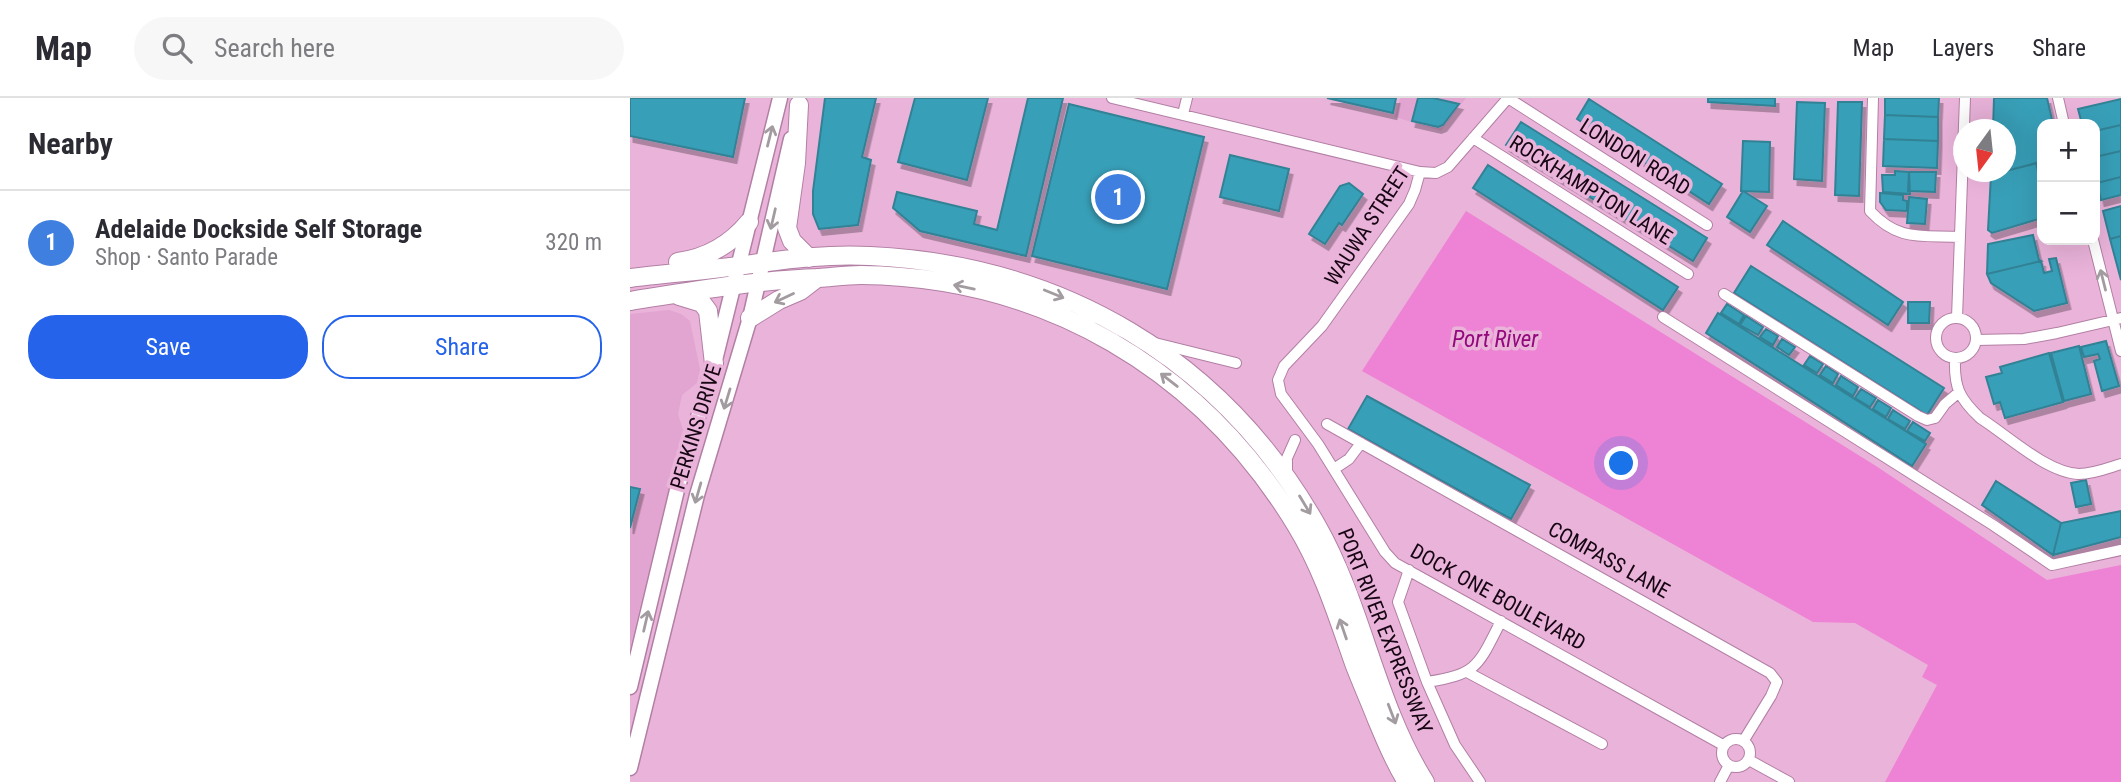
<!DOCTYPE html>
<meta charset="utf-8">
<style>
body{margin:0;font-family:"Roboto Condensed",sans-serif;background:#f7f7f7;color:#2b2b33}
.controls{position:absolute;right:21px;top:21px;display:grid;overflow:hidden;border-radius:14px;box-shadow:0 7px 28px #0002}
.controls button{width:63px;height:63px;display:grid;place-items:center;padding:0;border:0;border-bottom:2px solid #e1e1e2;background:#fff;color:#2b2b33;font:35px sans-serif}
.compass{position:absolute;left:1323px;top:21px;width:63px;height:63px;border-radius:50%;background:#fff;box-shadow:0 7px 28px #0002;rotate:195deg}
.you{position:absolute;left:992px;top:366px;width:24px;height:24px;margin:-18px;border:5px solid #fff;border-radius:50%;background:#1a73e8;box-shadow:0 0 0 10px #1a73e833}
.badge{display:grid;place-items:center;width:46px;height:46px;border-radius:50%;background:#2563eb;color:#fff;font-size:23px;font-weight:700}
.pin{position:absolute;translate:-50% -50%;border:4px solid #fff;box-shadow:0 2px 7px #0006}
.list{margin:0;padding:0;list-style:none}
h2{display:flex;justify-content:space-between;align-items:center;height:91px;margin:0;padding:0 28px;font-size:30px}
h2 small{font-size:23px;font-weight:400;color:#7c7c81}
.list li{display:grid;grid-template-columns:46px 1fr auto;gap:21px;align-items:center;box-sizing:border-box;height:105px;padding:0 28px;border-top:2px solid #e1e1e2}
.list b{display:block;font-size:26px;white-space:nowrap}
.list p{margin:0;font-size:23px;white-space:nowrap;color:#7c7c81}
.list em{font-size:23px;font-style:normal;color:#7c7c81}
.actions{display:flex;gap:14px;padding:21px 28px}
.actions a{flex:1;padding:16px 0;border:2px solid #2563eb;border-radius:28px;text-align:center;font-size:24px;color:#2563eb}
.actions .main{background:#2563eb;color:#fff}
.icon{flex:none;width:38px;height:38px;fill:none;stroke:currentColor;stroke-width:2;stroke-linecap:round;stroke-linejoin:round}
.map{position:relative;flex:none;width:1491px;height:684px;overflow:hidden}
header{display:flex;align-items:center;gap:42px;box-sizing:border-box;height:98px;padding:0 35px;background:#fff;border-bottom:2px solid #e1e1e2}
header strong{font-size:33px}
nav{display:flex;gap:38px;margin-inline-start:auto;font-size:24px}
.search{width:490px;height:63px;background:#f7f7f7;display:flex;align-items:center;gap:18px;box-sizing:border-box;padding:0 24px;border-radius:38px;color:#7c7c81;font-size:26px}
main{display:flex}
aside{flex:1;background:#fff}
.map>svg:first-child{display:block}
.built{fill:#e2a5d1}
.water{fill:#ee82d4}
.building{fill:#389fb8;stroke:#328295;stroke-width:2;filter:url(#shadow)}
.lines{fill:none;stroke-linecap:round;stroke-linejoin:round}
.street-casing{stroke:#b27fa4;stroke-width:12}
.secondary-casing{stroke:#b27fa4;stroke-width:17}
.highway-casing{stroke:#b27fa4;stroke-width:20}
.street{stroke:#fff;stroke-width:10}
.secondary{stroke:#fff;stroke-width:14}
.highway{stroke:#fff;stroke-width:18}
.oneway{stroke:#a29ba0}
.labels{text-anchor:middle;dominant-baseline:central;stroke-width:7;stroke-linejoin:round;paint-order:stroke}
.street-label{font-size:21px;fill:#160512;stroke:#eab3da}
.water-label{font-size:23px;font-style:italic;fill:#93097d;stroke:#eab3da}
</style>
<header>
<strong>Map</strong>
<div class="search"><svg class="icon" aria-label="search" viewBox="0 0 24 24"><circle cx="10" cy="10" r="6"/><path d="M15 15l6 6"/></svg>Search here</div>
<nav><a>Map</a><a>Layers</a><a>Share</a></nav>
</header>
<main>
<aside>
<h2>Nearby<small></small></h2>
<ul class="list">
<li><span class="badge" style="background:#3f7fe0">1</span><div><b>Adelaide Dockside Self Storage</b><p>Shop · Santo Parade</p></div><em>320 m</em></li>
</ul>
<div class="actions"><a class="main">Save</a><a>Share</a></div>
</aside>
<div class="map">
<svg width="1491" height="684" viewBox="0 0 1491 684">
<defs>
<filter id="shadow"><feDropShadow dx="3.5" dy="6" stdDeviation="0" flood-color="#0004"/></filter>
</defs>
<rect width="100%" height="100%" fill="#eab3da"/>
<path class="built" d="M770 0H836L811 33 765 19Z
M39 212 51 216 60 223 70 271 67 285 52 297 48 316 53 332 0 550V216Z"/>
<path class="water" d="M836 113 1246 368 1417 482 1491 467V684H1255L1307 587 1292 579 1298 567 1225 525 1183 524 732 273Z"/>
<path class="building" d="M0 0H115L103 59 0 38Z
M195 0H246L232 59 241 62 228 127 189 131 183 116V93Z
M285 0H358L337 82 268 64Z
M398 0H433L396 158 290 133 263 110 267 94 347 113 344 126 367 132Z
M697 0H766L763 15Z
M788 0H803L829 6 813 27 808 29 782 23Z
M1078 0H1145V8L1078 4Z
M1255 0H1309L1308 19 1255 17Z
M1364 0H1417L1423 26H1412V64L1376 73V32H1363Z
M959 1 1092 86 1079 106 947 21Z
M1491 1V27L1465 33V26H1452L1448 11Z
M1167 4 1195 5 1192 83 1164 81Z
M1208 4H1232L1229 98 1205 97Z
M439 6 574 39 537 191 402 158Z
M1255 17 1308 19V43L1254 41Z
M891 24 1077 140 1063 163 876 47Z
M1491 27V53L1465 59V33Z
M1254 41 1308 43 1307 70 1253 68Z
M1113 43 1140 44 1139 94 1111 93Z
M1491 53V79L1467 85 1465 59Z
M600 57 659 71 649 113 590 99Z
M1406 65 1412 89V120L1362 135 1358 132 1361 77Z
M858 67 1048 189 1033 212 843 90Z
M1265 73 1279 74 1280 96 1253 94 1252 77H1265Z
M1279 74H1306L1305 94 1278 93Z
M1491 79V97L1471 102 1467 85Z
M719 85 733 96 712 127 709 125 695 146 679 136 710 88Z
M1113 93 1137 108 1120 134 1097 119Z
M1250 95 1273 97V102L1277 103V113L1256 112 1250 104Z
M1279 99 1297 101 1295 126 1277 125Z
M1491 108V138L1480 141 1473 113Z
M1153 123 1273 204 1258 227 1137 147Z
M1403 137 1409 162 1411 163 1357 176 1358 146Z
M1491 138V182L1480 141Z
M1426 160 1437 205 1404 213 1361 185 1357 176 1411 163 1414 175 1422 173 1419 161Z
M1121 168 1314 290 1297 317 1104 195Z
M1278 204H1300L1299 225H1278Z
M1097 206 1114 217 1109 226 1091 215Z
M1088 215 1296 346 1282 368 1076 235Z
M1116 218 1133 229 1128 237 1110 227Z
M1136 231 1148 238 1143 247 1130 239Z
M1152 241 1165 249 1159 257 1147 249Z
M1476 243 1489 288 1472 293 1464 263 1470 261 1468 256 1454 259 1451 249Z
M1449 248 1461 296 1434 303 1421 255Z
M1419 255 1433 304 1375 320 1370 304 1364 306 1356 279 1372 275 1370 269Z
M1180 258 1193 266 1187 275 1174 267Z
M1196 268 1208 276 1203 285 1190 277Z
M1211 278 1228 289 1223 298 1206 287Z
M1231 291 1246 300 1240 309 1225 300Z
M737 298 900 387 881 421 718 331Z
M1248 302 1261 310 1256 319 1243 311Z
M1263 312 1280 323 1275 331 1258 321Z
M1283 324 1300 335 1295 343 1277 333Z
M1456 382 1461 406 1446 409 1441 385Z
M1366 383 1431 425 1423 457 1352 407Z
M0 389 10 391 0 430Z
M1491 413V439L1423 457 1431 425Z"/>
<g class="lines">
<defs>
<path id="street" d="M482 0 790 74 806 75 818 69 878 0
M878 0 1077 127
M1243 0 1240 113C1269 144 1291 137 1330 139
M1428 0 1434 26
M553 16 557 0
M843 40 1058 176
M790 74 785 92 779 106 692 228 654 268 648 282 651 296 688 346 755 454 765 465 1093 647
M1463 142 1491 253
M1094 196 1288 318 1297 322 1305 320 1315 306 1328 295
M1033 219 1363 427 1422 467 1491 452
M1306 240a20 20 0 1 1 40 0a20 20 0 1 1-40 0Z
M1327 220 1335 0
M1346 242 1394 241 1427 235 1491 220
M525 245 606 265
M1325 261C1324 289 1329 300 1350 320 1377 337 1417 375 1449 376 1463 376 1478 370 1491 366
M697 326 1140 575 1147 584 1141 598 1114 642
M704 371 719 361 731 345
M657 378V360L665 342
M779 472 768 504 797 584 825 647 850 684
M837 574 972 646
M797 584C848 576 848 568 871 523
M1092 655a14 14 0 1 1 28 0a14 14 0 1 1-28 0Z
M1119 662 1159 684
M1090 684 1099 667"/>
<path id="secondary" d="M86 258 150 0
M0 589 47 392 82 271
M0 670 67 397 120 220 161 41"/>
<path id="highway" d="M169 7 166 65 157 130 162 143 179 160
M48 164C77 160 101 146 119 124
M0 180C30 176 60 174 91 170 140 164 190 155 240 158 431 167 592 260 687 428 733 509 745 605 795 684
M49 198 72 205 78 213 84 266
M0 203C63 193 126 182 189 180 203 179 217 177 231 177 415 179 571 271 666 427 693 471 708 520 725 568 732 586 740 604 747 622 756 643 764 664 777 684
M120 220 149 202 170 193 187 180"/>
</defs>
<use href="#street" class="street-casing"/>
<use href="#secondary" class="secondary-casing"/>
<use href="#highway" class="highway-casing"/>
<use href="#street" class="street"/>
<use href="#secondary" class="secondary"/>
<use href="#highway" class="highway"/>
</g>
<defs><path id="oneway-shaft" d="M-6 0H5M1.5-3L5.5 0L1.5 3" fill="none" stroke-width="1.6" stroke-linecap="round" stroke-linejoin="round" transform="scale(1.75)"/></defs>
<g class="oneway">
<use href="#oneway-shaft" transform="translate(140 38) rotate(-76)"/>
<use href="#oneway-shaft" transform="translate(143 121) rotate(103)"/>
<use href="#oneway-shaft" transform="translate(1473 182) rotate(-104)"/>
<use href="#oneway-shaft" transform="translate(334 189) rotate(-168)"/>
<use href="#oneway-shaft" transform="translate(424 196) rotate(22)"/>
<use href="#oneway-shaft" transform="translate(154 200) rotate(155)"/>
<use href="#oneway-shaft" transform="translate(539 282) rotate(-142)"/>
<use href="#oneway-shaft" transform="translate(97 301) rotate(107)"/>
<use href="#oneway-shaft" transform="translate(68 395) rotate(106)"/>
<use href="#oneway-shaft" transform="translate(675 407) rotate(59)"/>
<use href="#oneway-shaft" transform="translate(16 523) rotate(-77)"/>
<use href="#oneway-shaft" transform="translate(713 531) rotate(-109)"/>
<use href="#oneway-shaft" transform="translate(762 616) rotate(69)"/>
</g>
<g class="labels">
<g class="street-label">
<text transform="translate(1005 59) rotate(32)">LONDON ROAD</text>
<text transform="translate(961 92) rotate(32)">ROCKHAMPTON LANE</text>
<text transform="translate(737 128) rotate(-57)">WAUWA STREET</text>
<text transform="translate(66 329) rotate(-73)">PERKINS DRIVE</text>
<text transform="translate(979 462) rotate(29)">COMPASS LANE</text>
<text transform="translate(868 499) rotate(29)">DOCK ONE BOULEVARD</text>
<text transform="translate(755 533) rotate(68)">PORT RIVER EXPRESSWAY</text>
</g>
<g class="water-label">
<text x="865" y="241">Port River</text>
</g>
</g>
</svg>
<div class="controls">
<button>+</button>
<button>−</button>
</div>
<svg class="compass" viewBox="-18 -18 36 36"><path d="M0-13l5 13h-10z" fill="#e53935"/><path d="M0 13l5-13h-10z" fill="#7c7c81"/></svg>
<div class="you"></div>
<div class="pin badge" style="left:488px;top:99px;background:#3f7fe0">1</div>
</div>
</main>
